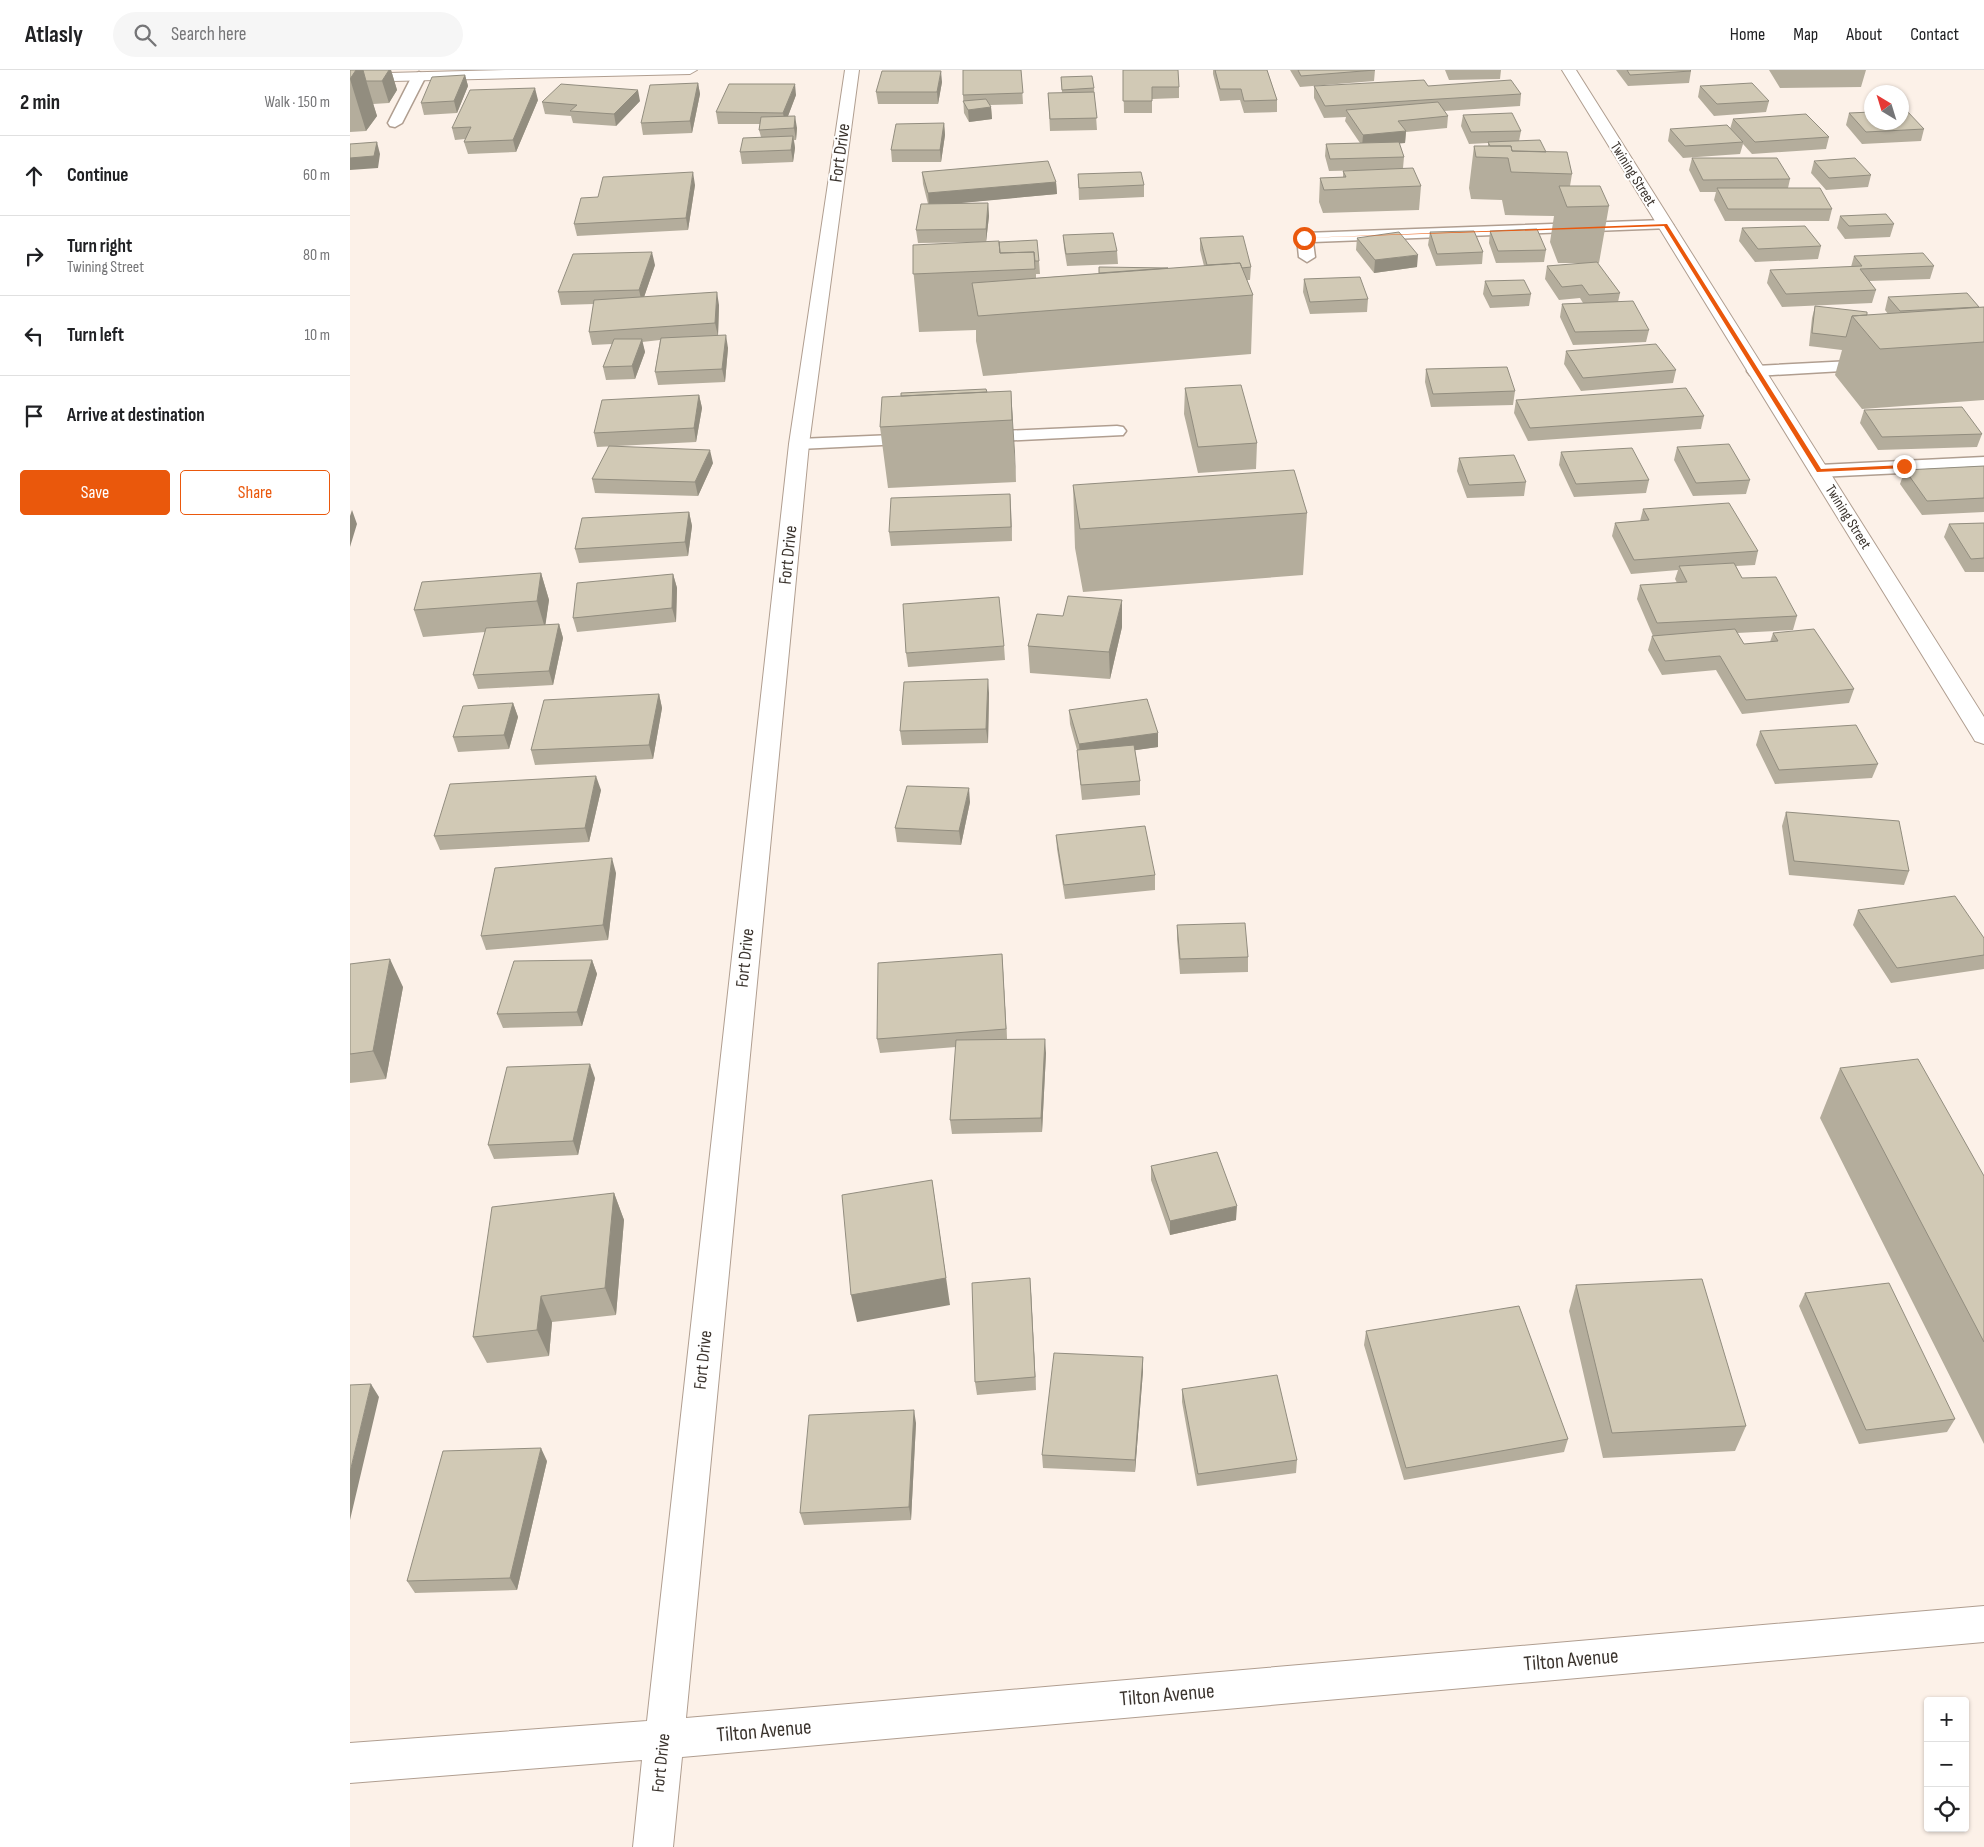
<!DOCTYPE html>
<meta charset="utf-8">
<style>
body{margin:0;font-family:"Sofia Sans Condensed",sans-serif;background:#f6f6f6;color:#202124}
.controls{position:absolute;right:15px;bottom:15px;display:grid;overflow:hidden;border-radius:5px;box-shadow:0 1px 4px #0004}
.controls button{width:45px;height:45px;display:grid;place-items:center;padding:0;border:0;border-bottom:1px solid #e0e0e0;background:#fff;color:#202124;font:25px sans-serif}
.compass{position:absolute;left:1514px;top:15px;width:45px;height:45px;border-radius:50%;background:#fff;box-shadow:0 1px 4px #0004;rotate:322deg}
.stop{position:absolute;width:15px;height:15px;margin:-11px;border:4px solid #ea580c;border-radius:50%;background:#fff}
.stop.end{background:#ea580c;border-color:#fff;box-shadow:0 1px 5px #0008}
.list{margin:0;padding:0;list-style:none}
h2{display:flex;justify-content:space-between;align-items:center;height:65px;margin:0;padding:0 20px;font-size:21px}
h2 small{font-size:16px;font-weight:400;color:#757577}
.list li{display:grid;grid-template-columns:32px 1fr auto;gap:15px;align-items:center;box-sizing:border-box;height:80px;padding:0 20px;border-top:1px solid #e0e0e0}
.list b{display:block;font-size:19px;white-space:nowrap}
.list p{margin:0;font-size:16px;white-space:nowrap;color:#757577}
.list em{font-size:16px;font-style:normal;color:#757577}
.actions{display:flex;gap:10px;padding:15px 20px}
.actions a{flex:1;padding:11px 0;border:1px solid #ea580c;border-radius:5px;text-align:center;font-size:18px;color:#ea580c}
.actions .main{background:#ea580c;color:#fff}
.icon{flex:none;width:28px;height:28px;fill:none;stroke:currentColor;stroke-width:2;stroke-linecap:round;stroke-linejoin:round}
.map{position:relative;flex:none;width:1634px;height:1777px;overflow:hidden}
header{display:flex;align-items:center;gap:30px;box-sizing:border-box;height:70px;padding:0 25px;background:#fff;border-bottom:1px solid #e0e0e0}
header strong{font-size:24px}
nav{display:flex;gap:28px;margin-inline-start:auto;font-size:18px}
.search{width:350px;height:45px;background:#f6f6f6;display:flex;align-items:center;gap:12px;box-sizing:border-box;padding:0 18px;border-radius:28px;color:#757577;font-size:19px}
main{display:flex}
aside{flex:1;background:#fff}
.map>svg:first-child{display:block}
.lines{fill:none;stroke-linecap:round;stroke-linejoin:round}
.lane-casing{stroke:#b09e90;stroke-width:3}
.street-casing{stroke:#b09e90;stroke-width:2}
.lane{fill:#fff;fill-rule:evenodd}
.street{fill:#fff;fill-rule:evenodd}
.wall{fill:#b4ad9c}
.shaded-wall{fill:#928d7f}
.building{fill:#d1c9b5;stroke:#928d7f}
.route{fill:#ea580c}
.labels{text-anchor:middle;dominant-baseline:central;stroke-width:4;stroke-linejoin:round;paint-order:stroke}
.far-street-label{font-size:15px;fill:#3b342e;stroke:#fff}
.street-label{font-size:18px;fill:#3b342e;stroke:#fff}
.near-street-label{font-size:21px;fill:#3b342e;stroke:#fff}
</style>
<header>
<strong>Atlasly</strong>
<div class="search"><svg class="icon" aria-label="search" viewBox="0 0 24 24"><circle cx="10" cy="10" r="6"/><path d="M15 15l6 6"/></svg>Search here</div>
<nav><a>Home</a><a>Map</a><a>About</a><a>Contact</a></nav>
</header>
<main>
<aside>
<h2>2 min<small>Walk · 150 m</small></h2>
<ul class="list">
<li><svg class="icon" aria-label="ahead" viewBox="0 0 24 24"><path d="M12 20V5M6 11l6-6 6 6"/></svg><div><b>Continue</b></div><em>60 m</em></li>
<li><svg class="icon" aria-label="right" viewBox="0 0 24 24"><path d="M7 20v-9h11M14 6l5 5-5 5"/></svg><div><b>Turn right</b><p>Twining Street</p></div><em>80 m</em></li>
<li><svg class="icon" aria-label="left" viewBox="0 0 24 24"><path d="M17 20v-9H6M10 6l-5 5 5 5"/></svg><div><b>Turn left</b></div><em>10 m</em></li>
<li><svg class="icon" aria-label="arrive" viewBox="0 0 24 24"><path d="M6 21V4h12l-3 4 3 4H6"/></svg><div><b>Arrive at destination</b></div></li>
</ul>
<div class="actions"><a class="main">Save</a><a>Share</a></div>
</aside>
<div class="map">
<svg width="1634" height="1777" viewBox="0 0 1634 1777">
<rect width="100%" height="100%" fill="#fcf1e8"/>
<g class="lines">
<defs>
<path id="lane" d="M69 2 76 6 52 53 45 57 40 56 38 53 62 6Z
M1315 150 1320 152 1323 155 1320 158 963 172 965 187 957 192 949 187 947 168 955 163Z
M1521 290 1527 291 1530 295 1527 299 1406 306 1400 305 1397 301 1400 297 1406 296Z
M767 356 773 357 776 361 773 365 629 372 623 371 620 367 623 363 629 362Z
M567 364 573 365 576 369 573 373 449 379 443 378 440 374 443 370 449 369Z
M1634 387V399L1469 407 1462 405 1460 401 1462 397 1469 395Z"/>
<path id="street" d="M155 0H347L340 4 0 12V4Z
M495 0H509L459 374 336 1648 1634 1536V1572L332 1687 323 1777H283L292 1690 0 1713V1673L297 1651 439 374Z
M1212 0H1226L1634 647V674L1625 671 1622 666Z"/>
</defs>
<use href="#lane" class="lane-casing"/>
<use href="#street" class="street-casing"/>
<use href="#lane" class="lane"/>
<use href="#street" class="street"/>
</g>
<path class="wall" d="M0 0H41L47 20 39 33 23 34 27 46 16 61 0 62Z
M671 0 673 34 640 35 641 37 642 49 619 52 614 43 613 25Z
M773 0 829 17V28L802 29V43H774Z
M863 0H917L927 30V42L894 43 890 30 870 31 863 4Z
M940 0H1025L1024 11 950 17Z
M1095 0H1151L1150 9 1099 10Z
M1266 0H1340L1341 1 1339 13 1278 16Z
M1419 0H1516L1511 17 1430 18Z
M115 5 118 16 107 43 74 45 71 33Z
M711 7 744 18 747 60 700 61 698 23H712Z
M592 12 588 34H528L526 22Z
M348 13 350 24 342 63 293 65 291 53Z
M964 16H1078L1171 24 1170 36 1094 41 1098 46 1097 58 1056 62 1055 73H1049L1054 87 1053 98 1071 116 1069 140 973 143 969 132 970 108 993 107V101L1023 100 979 101 975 86 976 74 1010 73 995 51 996 47 974 48 964 28Z
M1350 16 1419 31 1416 42 1364 46 1348 27Z
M446 25 438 46 447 58 446 70H444L445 78 443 92 392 94 390 82 411 67 409 60 410 54H368L366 42Z
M188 30 166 82 118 84 114 72 115 69 105 70 102 58Z
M290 31 266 56 223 53 221 46 195 44 192 32Z
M1499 43 1574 59 1571 71 1512 74 1496 55Z
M1113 45 1171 61 1169 71 1196 82 1222 104 1220 116 1259 136 1249 193H1247L1270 223 1268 232 1299 260 1296 272 1223 275 1210 247 1212 234 1233 233 1230 228 1209 230 1195 209 1197 196 1239 193H1208L1200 172 1204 146 1155 145 1152 130 1121 129 1119 118 1124 76H1138V73L1119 74 1111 56Z
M1383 49 1479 67 1476 79 1402 84 1393 74 1390 84 1333 88 1318 71 1320 59H1380Z
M594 53 595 65 591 92H542L541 80Z
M1342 88 1440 109 1438 118 1482 139 1479 151H1375L1364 130 1366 122H1350L1339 100Z
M1464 91 1521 105 1518 117 1476 120 1461 103Z
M572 102 706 112 707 124 597 134 638 133 639 146 636 172H649L689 191 690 204H686V208L854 196 850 180V168L901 197 900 210H897L903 225 901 284 633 306 626 271V260L569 262 563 197 635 172 568 173 566 160 578 134 573 114Z
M728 104 794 115V127L729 130Z
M345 115 338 160 227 166 224 154 248 127Z
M1490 146 1544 154 1540 167 1495 169 1487 158Z
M1392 158 1471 176 1468 189 1405 192 1389 171Z
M1140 161 1196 180 1194 192 1146 193 1139 173Z
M1080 162 1133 182 1132 194 1086 196 1078 175Z
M713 165 767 181 768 194 717 196 714 178Z
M1007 168 1067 197 1024 203 1006 180Z
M1504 186 1584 196 1580 209 1519 211 1526 220 1522 233 1432 237 1417 213 1420 200 1501 197Z
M305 195 294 227 369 235 368 265 378 278 375 312 308 315 305 302 310 270 292 272 295 282 285 309 256 310 253 297 262 274 242 275 239 262 244 234 211 235 208 222Z
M954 209 1018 229 1017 242 960 244 953 222Z
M1135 211 1181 224 1179 236 1140 238 1133 224Z
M1538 227 1629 237H1634V330L1512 339 1485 305 1492 280 1459 276 1462 248 1465 236 1517 245 1538 244 1535 240Z
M1216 281 1326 300 1323 313 1231 321 1214 294Z
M1076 299 1165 321 1163 335 1081 337 1075 312Z
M835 318 907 373 906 399 848 403 834 344Z
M661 321 666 412 538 418 530 357 637 322Z
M349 325 352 338 346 372 247 377 244 363Z
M1166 330 1354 346 1351 359 1178 371 1164 343Z
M1514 340 1632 364 1627 377 1528 380 1510 353Z
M1327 377 1400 410 1396 424 1343 426 1324 390Z
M1211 382 1299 410 1296 423 1224 427 1209 395Z
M1109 388 1176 412 1174 426 1117 428 1107 401Z
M363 393 348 426 245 423 242 409Z
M1634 396V442L1572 445 1550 414 1555 400Z
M723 415 957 443 953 505 733 522 725 478Z
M660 424 662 471 541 476 539 462Z
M1293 439 1408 481 1405 495 1386 496 1392 508 1447 546 1443 560 1387 563 1394 574 1420 572 1423 563 1504 619 1499 633 1392 644 1366 600 1312 605 1298 580 1302 566H1303L1287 529 1290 515 1327 513 1325 509 1328 500 1281 504 1262 466 1265 453 1290 451Z
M339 442 342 456 338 486 229 493 225 479Z
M1634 453V502H1615L1594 467 1599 454Z
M191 503 199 530 195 555 209 554 213 568 203 615 128 619 123 605 135 562 73 567 64 540Z
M323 504 327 518 326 552 227 562 223 548Z
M772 557 760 609 680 603 678 576Z
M654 576 655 590 558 597 556 583Z
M639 623 638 673 552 675 550 661Z
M309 624 312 638 303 689 185 695 181 680Z
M163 633 168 647 159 679 108 682 103 667Z
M719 640 808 663V677L785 680 790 711V725L732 730 728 694 727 680 720 654Z
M1410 661 1528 694 1522 708 1425 714 1406 675Z
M251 720 239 772 90 780 84 766Z
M620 732 611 775 547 772 545 758Z
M1436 742 1559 801 1554 815 1439 805 1432 756Z
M706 765 805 805V820L715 829 707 779Z
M266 803 258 870 136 880 131 866Z
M1508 840 1634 868V899L1541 913 1503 855Z
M827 855 898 887V902L830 904 827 869Z
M652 884 657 969 696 983 692 1062 602 1064 600 1050 606 977 530 983 527 969Z
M242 890 247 904 232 956 153 958 147 944Z
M0 894 53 917 36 1009 0 1013Z
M1490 998 1634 1106V1374L1470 1048Z
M245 1008 228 1085 144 1089 138 1075Z
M801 1096 886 1150 820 1165 801 1110Z
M264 1123 274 1150 266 1245 202 1252 199 1286 137 1293 123 1267Z
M1226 1215 1396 1356 1385 1381 1253 1388 1219 1241Z
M681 1222 686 1320 627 1325 625 1312Z
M1455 1223 1605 1349 1597 1362 1509 1374 1449 1236Z
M1016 1261 1218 1369 1214 1382 1054 1410 1014 1275Z
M793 1287V1301L785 1402 693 1398 692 1385Z
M832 1319 947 1390 946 1403 847 1416 832 1332Z
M566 1353 561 1450 454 1455 450 1443Z
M197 1391 167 1520 65 1523 57 1511Z"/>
<path class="shaded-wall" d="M6 0H13L27 46 16 61 0 9Z
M39 0H41L47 20 39 33 32 11Z
M591 1 592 12 588 34 587 22Z
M115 5 118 16 107 43 104 31Z
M348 13 350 24 342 63 340 51Z
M445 14 446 25 435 54 433 43Z
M185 18 188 30 166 82 163 70Z
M288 20 290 31 266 56 264 44Z
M641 37 642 49 619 52 618 40Z
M445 46 447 58 446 70 444 58Z
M594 53 595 65 591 92 590 80Z
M1056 61 1055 73 1012 77 1013 65Z
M443 66 445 78 443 92 441 80Z
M27 72 30 84 28 98 0 100V88Z
M343 102 345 115 338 160 336 148Z
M706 112 707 124 579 136 578 123Z
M638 133 639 146 636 172V159Z
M302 182 305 195 292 233 289 220Z
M1068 185 1067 197 1024 203 1025 190Z
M367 222 369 235 368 266 365 253Z
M376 265 378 278 375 312 372 299Z
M292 269 295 282 285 309 282 296Z
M661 321 665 382 666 412 662 350Z
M349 325 352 338 346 372 344 358Z
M360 380 363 393 348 426 345 412Z
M660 424 661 437 662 471 661 457Z
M2 440 7 454 0 477V446Z
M339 442 342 456 338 486 335 472Z
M191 503 199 530 195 558 187 531Z
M323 504 327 518 326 552 322 538Z
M772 530V557L760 609 759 582Z
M209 554 213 568 203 615 199 601Z
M638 609 639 623 638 673 636 659Z
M309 624 312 638 303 689 299 675Z
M163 633 168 647 159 679 154 665Z
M808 663V677L730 688 729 674Z
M246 706 251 720 239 772 235 758Z
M619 718 620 732 611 775 609 761Z
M262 788 266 803 258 870 253 855Z
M652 884 653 898 657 973 656 959Z
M40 889 53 917 36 1009 23 981Z
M242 890 247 904 232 956 227 942Z
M695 969 696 983 692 1062 691 1048Z
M240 994 245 1008 228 1085 223 1071Z
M582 1110 600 1235 507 1252 501 1225Z
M264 1123 274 1150 266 1245 255 1218Z
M887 1136 886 1150 820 1165V1151Z
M680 1208 681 1222 686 1320 685 1307Z
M191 1226 202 1252 199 1286 187 1260Z
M793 1287V1301L785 1402V1390Z
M21 1314 29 1327 0 1450V1402Z
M564 1340 566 1353 561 1450 559 1437Z
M191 1378 197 1391 167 1520 160 1508Z"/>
<path class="building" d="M0 0H6L0 9Z
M13 0H39L32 11H16Z
M613 0H671L673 23 613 25Z
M773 0H828L829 17H802V31H773Z
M865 0H917L927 30 894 31 891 19H870Z
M948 0H1025L951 6Z
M1277 0H1340L1341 1 1280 5Z
M532 1H591L587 22H526Z
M115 5 104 31 71 33 82 7Z
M742 6 744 18 712 20 711 7Z
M1074 10 1078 16 1161 10 1171 24 975 36 964 16Z
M348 13 340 51 291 53 300 15Z
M1402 13 1419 31 1367 34 1350 16Z
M211 14 288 20 264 44 220 41 227 35 192 32Z
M379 14H445L433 43 366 42Z
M185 18 163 70 114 72 121 57 102 58 120 20Z
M744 22 747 48 700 49 698 23Z
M636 29 641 37 618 40 613 31Z
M1088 32 1098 46 1048 51 1056 61 1013 65 996 40Z
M1552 41H1557L1574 59 1516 62 1499 43 1522 42V52H1552Z
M1162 43 1171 61 1121 62 1113 45Z
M1456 44 1479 67 1405 72 1383 49Z
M445 46 444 58 409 60 411 47Z
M594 53 590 80H541L546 54Z
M1377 55 1393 72 1335 76 1320 59Z
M443 66 441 80 390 82 393 68Z
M1190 70 1196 82 1162 81 1161 76H1140L1138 72Z
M27 72 24 86 0 88V74Z
M1049 72 1054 87 980 89 976 74Z
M1124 76H1161L1162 81 1217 82 1222 104 1161 102 1158 88 1126 87Z
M1342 88H1427L1440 109 1353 110Z
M1505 88 1521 105 1479 108 1464 91Z
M698 91 706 112 578 123 572 102Z
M1063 98 1071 116 974 120 970 108 996 107 993 101Z
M343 102 336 148 224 154 231 128 248 127 253 107Z
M791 102 794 115 729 118 728 104Z
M1209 116H1250L1259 136 1217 137Z
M1367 118H1470L1482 139H1378Z
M638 133 636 159 566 160 571 134Z
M1536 144 1544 154 1499 156 1490 146Z
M1455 156 1471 176 1408 179 1392 158Z
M1187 159 1196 180 1148 181 1140 161Z
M1124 161 1133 182 1087 184 1080 162Z
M1049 162 1068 185 1025 190 1007 168Z
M763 163 767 181 716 184 713 165Z
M893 166 901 197 892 198 890 193 857 195 850 168Z
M687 170 689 191H685L684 182 650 183 649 172Z
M649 171 650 183 684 182 685 199 563 204V175Z
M302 182 289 220 208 222 223 184Z
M1573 183 1584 196 1510 199 1526 220 1436 224 1420 200 1512 196 1504 186Z
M1247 192 1270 223 1239 225 1232 215 1212 217 1197 196Z
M890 193 903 225 628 246 622 213Z
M749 197 818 198 749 203Z
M1010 207 1018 229 960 232 954 209Z
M1174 210 1181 224 1142 226 1135 211Z
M367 222 365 253 239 262 244 230Z
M1617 223 1629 237 1550 241 1538 227Z
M1283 231 1299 260 1225 262 1212 234Z
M1465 236 1517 242V245L1502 246 1496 267 1462 263Z
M1634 237V272L1530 279 1502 246Z
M376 265 372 299 305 302 311 268Z
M264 269H292L282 296 253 297Z
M1306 274 1326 300 1233 308 1216 281Z
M1157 297 1165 321 1083 324 1076 299Z
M891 315 907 373 848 377 835 318Z
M1336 318 1354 346 1180 358 1166 330Z
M636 319 637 322 551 326V323Z
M661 321 662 350 530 357 532 327Z
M349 325 344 358 244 363 252 330Z
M1612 337 1632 364 1532 367 1514 340Z
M1379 374 1400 410 1346 413 1327 377Z
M259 376 360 380 345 412 242 409Z
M1282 378 1299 410 1226 414 1211 382Z
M1164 385 1176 412 1119 415 1109 388Z
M1634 396V428L1577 431 1555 400Z
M944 400 957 443 730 459 723 415Z
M660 424 661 457 539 462 541 428Z
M1379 433 1408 481 1284 490 1265 453 1299 450 1293 439Z
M339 442 335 472 225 479 232 448Z
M1634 453V488L1621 489 1599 454Z
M1384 493 1392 508 1426 507 1447 546 1307 553 1290 515 1337 512 1329 496Z
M191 503 187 531 64 540 72 512Z
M323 504 322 538 223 548 227 513Z
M718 526 772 530 759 582 678 576 687 544 713 546Z
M649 527 654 576 556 583 553 534Z
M209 554 199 601 123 605 136 558Z
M1385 559 1394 574 1428 571 1423 563 1464 559 1504 619 1396 630 1370 586 1315 591 1302 566Z
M638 609 636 659 550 661 554 612Z
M309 624 299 675 181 680 194 630Z
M797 629 808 663 729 674 719 640Z
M163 633 154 665 103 667 113 636Z
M1506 655 1528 694 1429 700 1410 661Z
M784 675 790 711 731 715 727 680Z
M246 706 235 758 84 766 100 714Z
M557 716 619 718 609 761 545 758Z
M1436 742 1549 751 1559 801 1444 791Z
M795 756 805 805 714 815 706 765Z
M262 788 253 855 131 866 145 798Z
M1605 826 1634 868V885L1547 898 1508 840Z
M895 853 898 887 830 889 827 855Z
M652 884 656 959 527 969 528 893Z
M40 889 23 981 0 984V894Z
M242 890 227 942 147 944 164 891Z
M695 969 691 1048 600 1050 606 970Z
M1568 989 1634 1106V1272L1490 998Z
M240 994 223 1071 138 1075 157 997Z
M867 1082 887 1136 820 1151 801 1096Z
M582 1110 596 1208 501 1225 492 1125Z
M264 1123 255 1218 191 1226 187 1260 123 1267 142 1137Z
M680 1208 685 1307 625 1312 622 1213Z
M1352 1209 1396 1356 1262 1363 1226 1215Z
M1539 1213 1605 1349 1516 1360 1455 1223Z
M1169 1236 1218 1369 1056 1398 1016 1261Z
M704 1283 793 1287 785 1390 692 1385Z
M927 1305 947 1390 848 1404 832 1319Z
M21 1314 0 1402V1315Z
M564 1340 559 1437 450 1443 459 1345Z
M191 1378 160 1508 57 1511 93 1381Z"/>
<path class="route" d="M1317 154 1471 399 1554 395 1556 398 1467 402 1314 156 952 168Z"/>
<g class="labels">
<g class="far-street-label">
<text transform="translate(1283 104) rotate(58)">Twining Street</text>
<text transform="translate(1498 447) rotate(58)">Twining Street</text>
</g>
<g class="street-label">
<text transform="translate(490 83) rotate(-82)">Fort Drive</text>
<text transform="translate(438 485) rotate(-84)">Fort Drive</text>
<text transform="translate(395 888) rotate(-84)">Fort Drive</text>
<text transform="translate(353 1290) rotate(-84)">Fort Drive</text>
<text transform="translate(311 1693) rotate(-84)">Fort Drive</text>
</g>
<g class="near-street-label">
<text transform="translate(1221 1590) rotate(-5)">Tilton Avenue</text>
<text transform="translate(817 1625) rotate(-5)">Tilton Avenue</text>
<text transform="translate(414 1661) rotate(-5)">Tilton Avenue</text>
</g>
</g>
</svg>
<div class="controls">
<button>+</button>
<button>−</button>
<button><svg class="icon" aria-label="locate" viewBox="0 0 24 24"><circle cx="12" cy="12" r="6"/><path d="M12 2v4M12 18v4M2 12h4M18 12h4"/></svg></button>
</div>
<svg class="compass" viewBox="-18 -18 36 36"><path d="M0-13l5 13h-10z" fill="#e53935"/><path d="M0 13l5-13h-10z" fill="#757577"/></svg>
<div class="stop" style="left:954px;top:168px"></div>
<div class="stop end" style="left:1554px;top:396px"></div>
</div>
</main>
